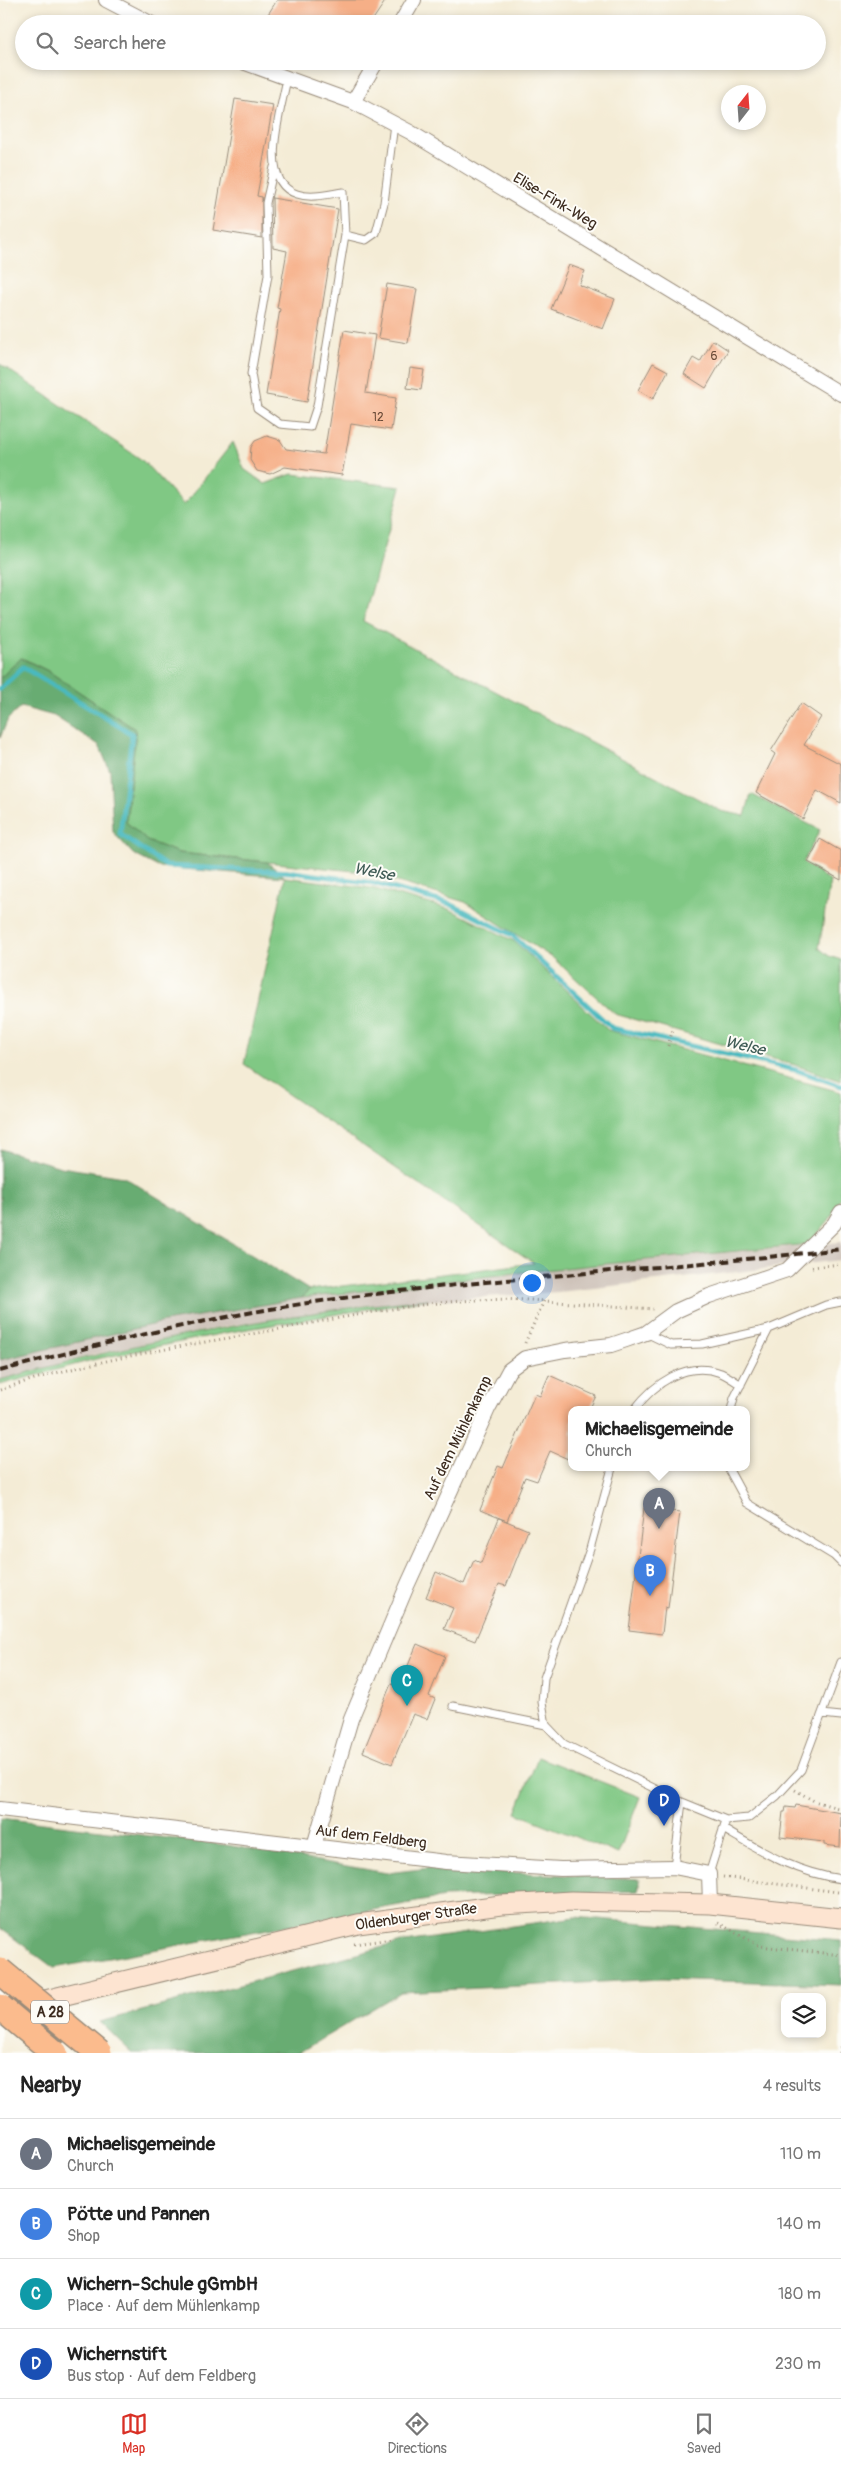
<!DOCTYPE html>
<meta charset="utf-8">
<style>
body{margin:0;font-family:Pangolin,sans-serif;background:#f2f2f2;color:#222}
.controls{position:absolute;right:15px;bottom:15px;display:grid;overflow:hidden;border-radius:10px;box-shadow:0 2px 8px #0003}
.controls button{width:45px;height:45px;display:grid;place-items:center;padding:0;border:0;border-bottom:1px solid #e0e0e0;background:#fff;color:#222;font:25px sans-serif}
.compass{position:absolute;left:721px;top:85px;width:45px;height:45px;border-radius:50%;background:#fff;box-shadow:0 2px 8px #0003;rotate:17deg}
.you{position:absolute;left:531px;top:1282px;width:18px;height:18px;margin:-12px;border:4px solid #fff;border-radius:50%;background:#1a73e8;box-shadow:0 0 0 8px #1a73e833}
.badge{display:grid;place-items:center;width:32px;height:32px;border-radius:50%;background:#d93025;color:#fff;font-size:16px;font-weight:700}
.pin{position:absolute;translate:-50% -41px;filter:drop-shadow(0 1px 2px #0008)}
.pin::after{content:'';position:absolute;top:26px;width:18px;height:15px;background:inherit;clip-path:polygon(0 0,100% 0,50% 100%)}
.popup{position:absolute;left:568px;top:1406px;width:182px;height:65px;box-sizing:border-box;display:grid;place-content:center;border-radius:10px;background:#fff;filter:drop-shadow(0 1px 4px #0005);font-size:16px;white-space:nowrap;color:#767676}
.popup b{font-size:19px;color:#222}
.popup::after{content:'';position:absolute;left:50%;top:100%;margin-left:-10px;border:10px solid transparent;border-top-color:#fff}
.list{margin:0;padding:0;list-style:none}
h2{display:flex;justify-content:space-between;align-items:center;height:65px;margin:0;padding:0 20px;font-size:21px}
h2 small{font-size:16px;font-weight:400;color:#767676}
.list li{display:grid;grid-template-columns:32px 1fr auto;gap:15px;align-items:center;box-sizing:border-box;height:70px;padding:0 20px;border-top:1px solid #e0e0e0}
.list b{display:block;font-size:19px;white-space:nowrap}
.list p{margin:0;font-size:16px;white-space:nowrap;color:#767676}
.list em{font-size:16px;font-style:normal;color:#767676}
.icon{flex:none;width:28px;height:28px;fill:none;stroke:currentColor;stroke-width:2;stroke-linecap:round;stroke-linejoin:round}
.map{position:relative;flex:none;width:841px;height:2053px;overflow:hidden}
.search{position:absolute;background:#fff;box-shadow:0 2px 8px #0003;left:15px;right:15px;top:15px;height:55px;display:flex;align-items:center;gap:12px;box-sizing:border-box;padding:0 18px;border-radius:28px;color:#767676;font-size:19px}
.sheet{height:345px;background:#fff}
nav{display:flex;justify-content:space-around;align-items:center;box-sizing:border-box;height:70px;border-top:1px solid #e0e0e0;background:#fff;font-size:14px;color:#767676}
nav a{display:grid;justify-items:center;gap:2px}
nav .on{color:#d93025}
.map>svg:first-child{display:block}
.industrial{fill:#cec2b9}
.green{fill:#80c884;stroke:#5e7951}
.forest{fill:#68ac72;stroke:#526b48}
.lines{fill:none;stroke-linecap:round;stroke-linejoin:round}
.stream{stroke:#4ab9bf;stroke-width:5}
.building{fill:#f6af87}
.lane-casing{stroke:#988b7a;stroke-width:9}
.street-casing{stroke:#988b7a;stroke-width:16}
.secondary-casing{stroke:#988b7a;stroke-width:21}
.path{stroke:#988b7a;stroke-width:3;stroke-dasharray:1 4;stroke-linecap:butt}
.lane{stroke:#fff;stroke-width:7}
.street{stroke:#fff;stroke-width:14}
.secondary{stroke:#fde4d1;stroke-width:19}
.rail{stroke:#3b2a1e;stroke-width:4;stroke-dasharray:8 4;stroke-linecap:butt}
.highway-bridge-casing{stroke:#988b7a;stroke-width:28;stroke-linecap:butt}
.highway-bridge{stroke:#fbbb8d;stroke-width:25}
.labels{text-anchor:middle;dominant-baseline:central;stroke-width:4;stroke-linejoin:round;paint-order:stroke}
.number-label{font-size:12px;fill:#6a4b38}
.shield{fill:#fdfcf7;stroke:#75695f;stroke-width:1}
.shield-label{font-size:14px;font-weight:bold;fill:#3b2a1e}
.street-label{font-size:15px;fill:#3b2a1e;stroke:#fdfcf7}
.water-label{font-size:16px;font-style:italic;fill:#405c56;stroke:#fdfcf7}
</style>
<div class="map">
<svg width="841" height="2053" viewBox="0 0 841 2053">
<rect width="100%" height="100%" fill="#fdfcf7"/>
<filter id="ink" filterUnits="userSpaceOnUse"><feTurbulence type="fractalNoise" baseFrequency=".02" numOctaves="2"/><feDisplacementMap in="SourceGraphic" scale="10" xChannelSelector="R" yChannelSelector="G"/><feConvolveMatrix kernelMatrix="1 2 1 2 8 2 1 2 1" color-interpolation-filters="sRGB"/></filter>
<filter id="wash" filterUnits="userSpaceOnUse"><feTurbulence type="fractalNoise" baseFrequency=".0096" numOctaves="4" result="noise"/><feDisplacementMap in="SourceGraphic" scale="20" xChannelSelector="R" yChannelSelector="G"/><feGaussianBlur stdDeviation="1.12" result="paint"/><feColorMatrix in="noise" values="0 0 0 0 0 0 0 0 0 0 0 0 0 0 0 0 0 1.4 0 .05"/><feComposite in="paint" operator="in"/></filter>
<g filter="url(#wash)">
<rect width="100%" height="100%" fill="#f4ecd6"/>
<path class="industrial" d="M841 1242V1260L559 1292 366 1305 227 1326 95 1354 0 1380V1360L3 1359 164 1322 302 1298 534 1271Z"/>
<path class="green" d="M0 364 142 460 184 505 233 442 244 469 265 484 292 474 401 487 363 621 721 811 745 816 751 794 820 830 803 862 830 881 819 948 829 956 841 960V1081L795 1065 615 1014 553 958 465 902 364 872 179 853 147 841 126 822 136 730 48 671 22 658 0 678Z
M285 877 371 888 449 909 514 941 608 1030 841 1092V1197L830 1219 809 1244 534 1271 302 1298 309 1290 534 1263 244 1064Z
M428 1299 230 1332 96 1359 0 1385V1380C140 1341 282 1313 428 1299Z
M538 1757 640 1797 618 1854 516 1813Z"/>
<path class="forest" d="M21 658 48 671 136 730 126 822 147 841 179 853 267 862 285 877 158 867 133 854 113 832 110 771 99 745 54 716 21 707 8 719 0 738V678Z
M0 1149 61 1167 124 1177 309 1290 302 1298 164 1322 0 1360Z
M0 1818 226 1845 387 1873 429 1868 640 1879 638 1891 444 1897 54 1968 0 1928Z
M575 1917 841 1940V1985L662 1979 401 1992 298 2053H132L100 2022 398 1943Z"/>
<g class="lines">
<path class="stream" d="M0 689 23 667 132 734 120 834 166 866 293 872 373 883 450 904 512 935 612 1028 796 1070 841 1086"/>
</g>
<g id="blocks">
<path class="building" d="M277 0H386L370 24H262Z
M235 99 273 105 257 196 262 197V238L213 230Z
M272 198 338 209 307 402 266 395 280 309 277 308 287 251 273 248Z
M569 265 585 271 579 285 615 299 603 329 551 309Z
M387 284 417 289 408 343 378 338Z
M344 330 375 335 366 393 396 398 391 430 351 424 342 475 285 467 270 474 257 471 250 460 251 447 255 441 267 436 280 440 286 449 324 454Z
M713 340 728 350 706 388 684 374 693 358 700 362Z
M653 363 668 371 653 399 638 390Z
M410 368 424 370 421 390 407 388Z
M801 703 821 717 804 745 841 764V803L817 790 803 819 756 793 775 754 771 751Z
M820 839 841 851V880L808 862Z
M549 1375 596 1396 589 1410H572V1451L568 1459 550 1451 537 1481 525 1477 507 1521 480 1510 498 1466 503 1468 535 1394 540 1396Z
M644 1508 680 1512 668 1608 665 1607 662 1634 629 1630Z
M499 1518 528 1530 506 1586 499 1584 475 1641 444 1629 453 1608 426 1597 436 1572 464 1584 474 1560 481 1563Z
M417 1644 445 1656 429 1696 435 1699 427 1719 413 1714 392 1764 363 1752 391 1684 399 1687Z
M796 1805 841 1813 840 1847 824 1845V1842L780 1837 783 1812H785L786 1807 795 1808Z"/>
</g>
</g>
<g filter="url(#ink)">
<use href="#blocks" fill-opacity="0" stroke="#988b7a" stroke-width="1"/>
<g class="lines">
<defs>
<path id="lane" d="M274 167 266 203 268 275 251 374 257 408 280 424 310 427 317 406 345 235 343 192C329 194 311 199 297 194 256 181 282 109 287 78
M345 235 366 240 376 233 384 203 394 124
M646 1333 671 1345 702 1344 769 1329 826 1305 841 1302
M634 1410C654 1384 685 1360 721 1373 728 1376 735 1381 741 1385
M731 1410 734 1398 769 1329
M612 1468 590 1549 544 1678 542 1702 546 1725 564 1744 682 1802
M728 1468 747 1503 834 1556 841 1563
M453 1706 546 1725
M822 1714 841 1716
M726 1820 749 1818 777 1796 801 1770 841 1662
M723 1829C763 1852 794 1872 841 1879
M674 1867 682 1802 726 1820 709 1874"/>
<path id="street" d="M106 0 152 24
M400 24 414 0
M240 61 353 102 410 132 841 394
M353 102 377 61
M0 1809 446 1862 561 1869 674 1867 709 1874 710 1904
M314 1846 351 1719 407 1586 488 1409 509 1370 525 1358 565 1350 611 1345 626 1340 646 1333 676 1311 709 1296 787 1270 834 1224 841 1212"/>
<path id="secondary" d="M0 2011 358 1924 501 1905 571 1901 710 1904 841 1918"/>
</defs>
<use href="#lane" class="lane-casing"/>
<use href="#street" class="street-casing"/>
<use href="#secondary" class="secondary-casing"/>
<path class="path" d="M668 1046 673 1029
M812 1267 841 1264
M525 1343 544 1301 653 1309
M0 1390C80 1362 178 1347 263 1332 355 1316 450 1293 544 1301
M795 1790 814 1801 841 1809
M723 1877 838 1892
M718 1923 760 1946 841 1955
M354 1944 393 1939
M840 2053 841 2046"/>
<use href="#lane" class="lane"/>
<use href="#street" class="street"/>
<use href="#secondary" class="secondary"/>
<path class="rail" d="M0 1371C115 1339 233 1312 351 1297 514 1276 678 1268 841 1249"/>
<defs>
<path id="highway-bridge" d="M0 1971 99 2053
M0 2007 55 2053"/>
</defs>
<use href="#highway-bridge" class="highway-bridge-casing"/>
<use href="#highway-bridge" class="highway-bridge"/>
</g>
</g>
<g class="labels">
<g class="number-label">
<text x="714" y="356">6</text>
<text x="378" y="417">12</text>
</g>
<rect class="shield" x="31" y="2000.5" width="38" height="23" rx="4"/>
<g class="shield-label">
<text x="50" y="2012">A 28</text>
</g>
<g class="street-label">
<text transform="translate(555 201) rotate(31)">Elise-Fink-Weg</text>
<text transform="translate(458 1438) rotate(-64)">Auf dem Mühlenkamp</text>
<text transform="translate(371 1837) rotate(7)">Auf dem Feldberg</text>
<text transform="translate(416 1917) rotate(-8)">Oldenburger Straße</text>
</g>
<g class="water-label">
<text transform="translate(374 872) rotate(11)">Welse</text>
<text transform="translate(745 1046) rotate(13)">Welse</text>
</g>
</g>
</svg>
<div class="controls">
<button><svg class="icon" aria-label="layers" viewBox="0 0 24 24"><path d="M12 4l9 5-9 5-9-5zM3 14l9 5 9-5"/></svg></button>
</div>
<svg class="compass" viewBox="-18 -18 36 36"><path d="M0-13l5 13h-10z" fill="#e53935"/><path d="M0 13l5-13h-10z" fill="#767676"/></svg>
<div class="you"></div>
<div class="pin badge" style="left:659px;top:1529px;background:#6b7280">A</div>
<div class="popup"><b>Michaelisgemeinde</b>Church</div>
<div class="pin badge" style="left:650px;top:1596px;background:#3f7fe0">B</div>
<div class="pin badge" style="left:407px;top:1706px;background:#0f9aa8">C</div>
<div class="pin badge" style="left:664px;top:1826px;background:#1a4fb4">D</div>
<div class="search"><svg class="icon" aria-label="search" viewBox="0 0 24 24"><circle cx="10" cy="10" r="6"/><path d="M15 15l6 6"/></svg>Search here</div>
</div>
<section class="sheet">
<h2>Nearby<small>4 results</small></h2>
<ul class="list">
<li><span class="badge" style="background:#6b7280">A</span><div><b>Michaelisgemeinde</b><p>Church</p></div><em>110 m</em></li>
<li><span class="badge" style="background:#3f7fe0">B</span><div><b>Pötte und Pannen</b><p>Shop</p></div><em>140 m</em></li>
<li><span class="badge" style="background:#0f9aa8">C</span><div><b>Wichern-Schule gGmbH</b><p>Place · Auf dem Mühlenkamp</p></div><em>180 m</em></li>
<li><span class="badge" style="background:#1a4fb4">D</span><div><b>Wichernstift</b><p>Bus stop · Auf dem Feldberg</p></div><em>230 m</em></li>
</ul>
</section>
<nav>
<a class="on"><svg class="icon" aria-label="map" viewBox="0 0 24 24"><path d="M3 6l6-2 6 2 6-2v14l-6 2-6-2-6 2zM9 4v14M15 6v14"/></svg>Map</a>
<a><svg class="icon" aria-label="directions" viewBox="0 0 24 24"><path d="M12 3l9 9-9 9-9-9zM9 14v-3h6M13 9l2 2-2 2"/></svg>Directions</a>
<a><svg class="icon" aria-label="saved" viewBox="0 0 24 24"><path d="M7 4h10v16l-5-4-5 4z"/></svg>Saved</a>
</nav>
